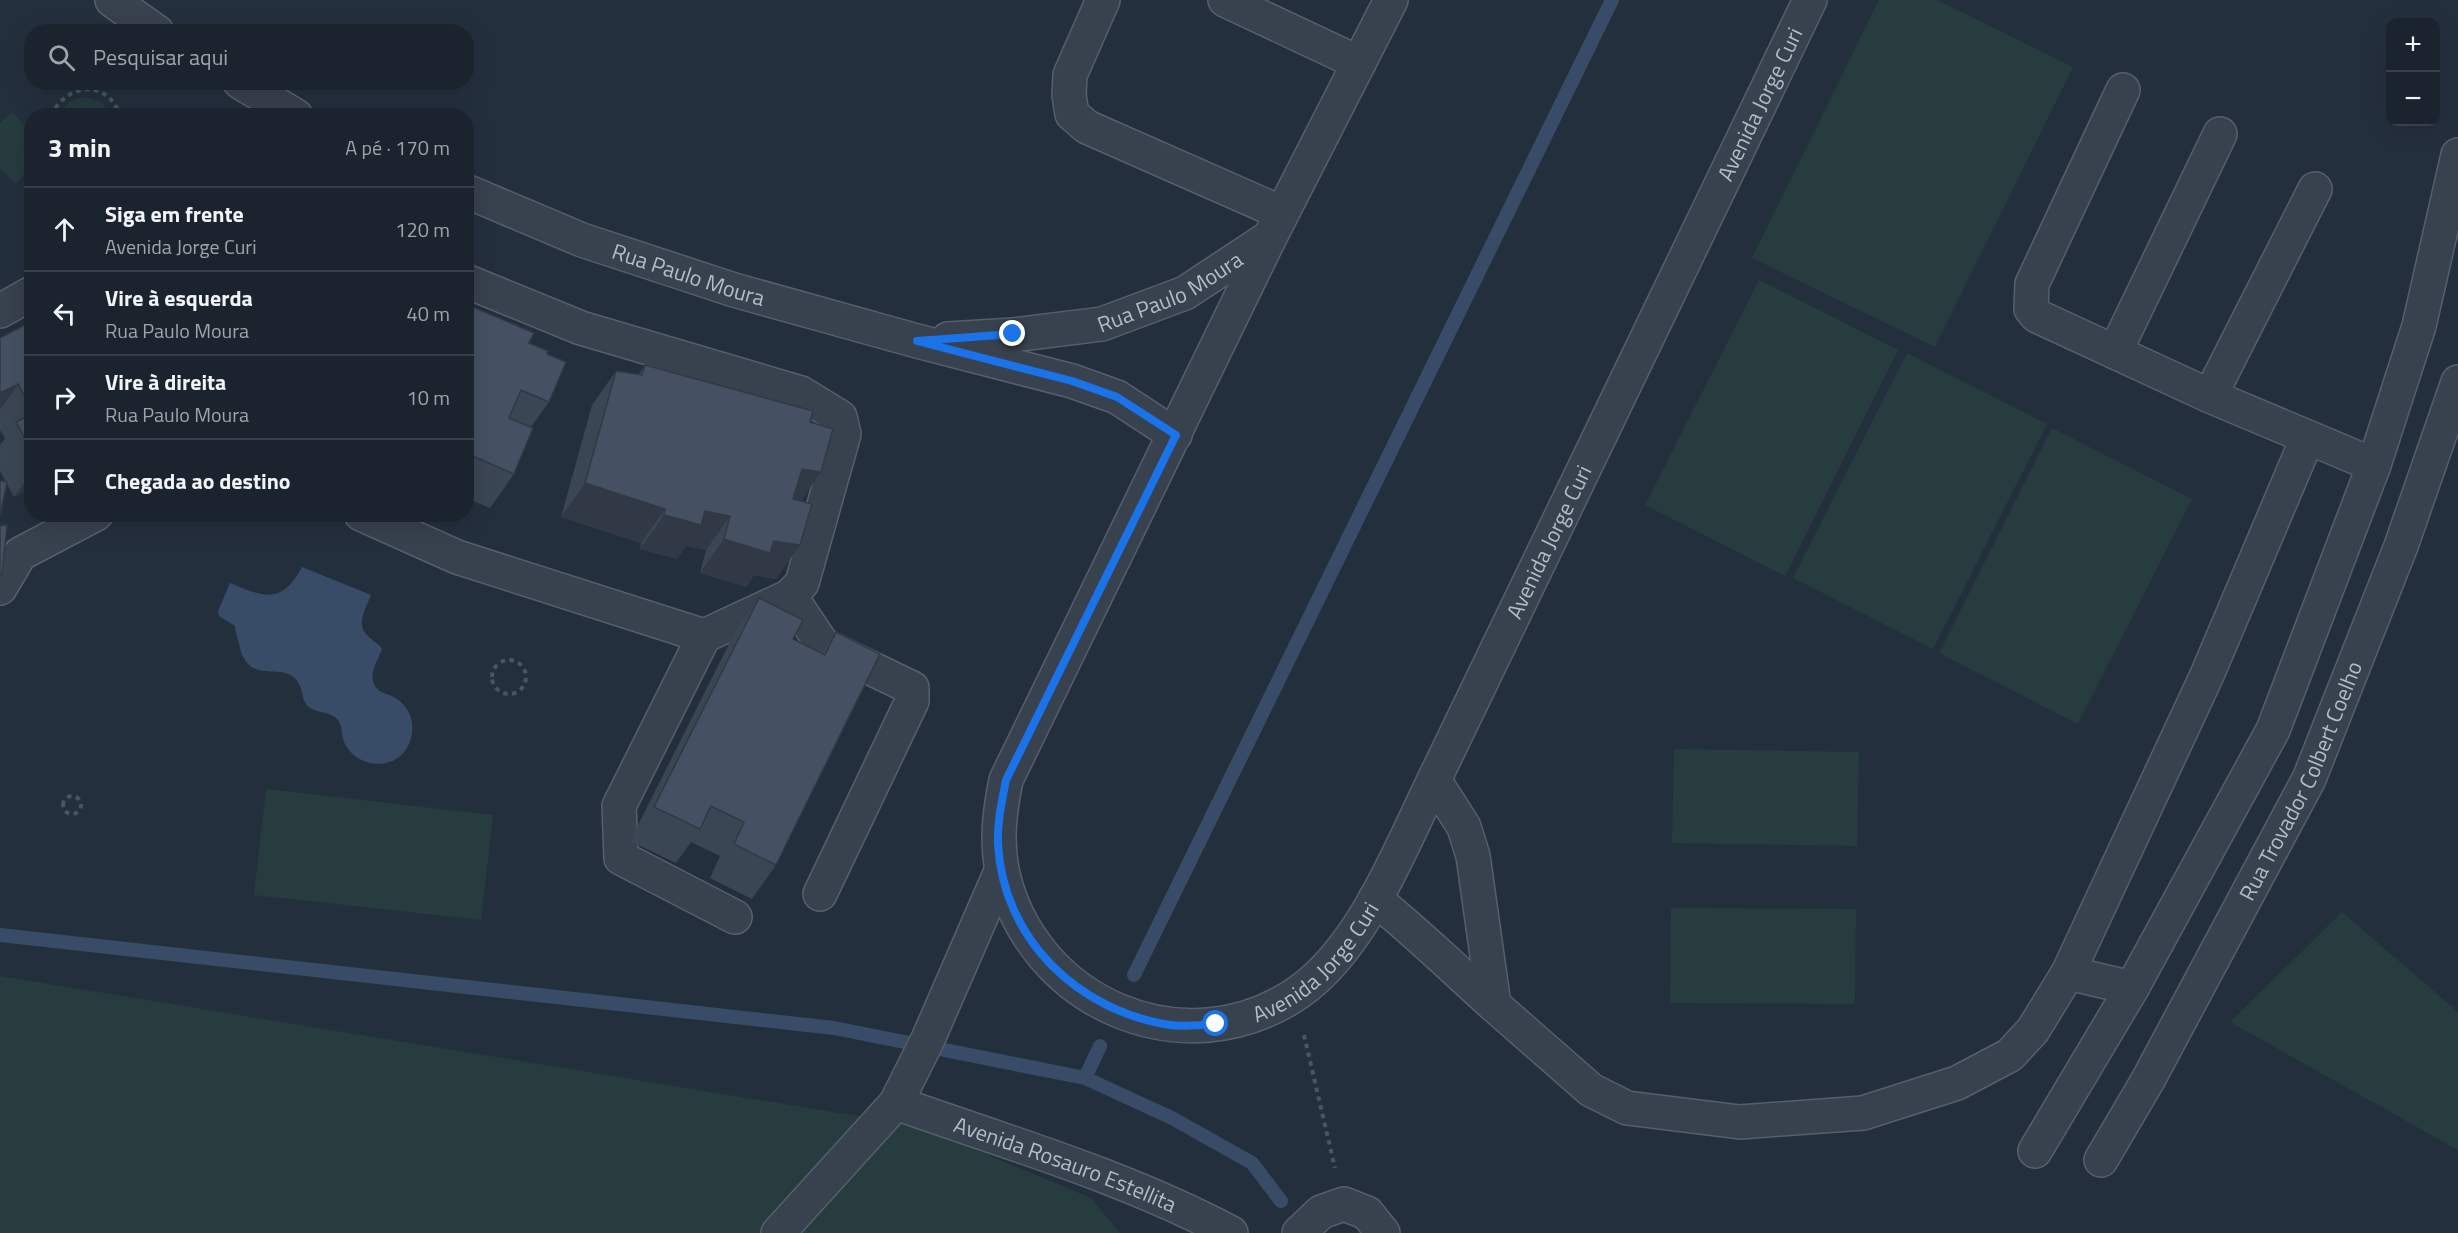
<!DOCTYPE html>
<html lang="pt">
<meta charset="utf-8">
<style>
body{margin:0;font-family:"Titillium Web",sans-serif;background:#282f3a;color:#f1f3f6}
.controls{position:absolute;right:18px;top:18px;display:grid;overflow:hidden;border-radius:12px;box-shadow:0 6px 24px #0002}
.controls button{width:54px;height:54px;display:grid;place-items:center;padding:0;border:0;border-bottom:2px solid #39404a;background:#1b232e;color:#f1f3f6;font:30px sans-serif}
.stop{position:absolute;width:18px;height:18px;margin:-14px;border:4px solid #1a73e8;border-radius:50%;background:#fff}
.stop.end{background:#1a73e8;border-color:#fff;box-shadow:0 2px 6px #0008}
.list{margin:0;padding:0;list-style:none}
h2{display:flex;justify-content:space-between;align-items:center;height:78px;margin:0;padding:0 24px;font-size:26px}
h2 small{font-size:20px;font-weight:400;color:#a0a4aa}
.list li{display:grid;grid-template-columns:39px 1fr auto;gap:18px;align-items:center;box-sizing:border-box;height:84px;padding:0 24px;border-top:2px solid #39404a}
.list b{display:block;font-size:22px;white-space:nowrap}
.list p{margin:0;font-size:20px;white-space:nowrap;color:#a0a4aa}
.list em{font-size:20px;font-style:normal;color:#a0a4aa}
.icon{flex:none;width:33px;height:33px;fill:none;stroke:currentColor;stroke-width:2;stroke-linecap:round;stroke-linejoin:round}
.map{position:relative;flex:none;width:2458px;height:1233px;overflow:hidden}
.search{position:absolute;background:#1b232e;box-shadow:0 6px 24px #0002;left:24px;top:24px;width:450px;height:66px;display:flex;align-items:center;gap:15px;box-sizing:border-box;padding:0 21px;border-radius:24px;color:#a0a4aa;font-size:22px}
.panel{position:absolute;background:#1b232e;box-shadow:0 6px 24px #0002;left:24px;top:108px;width:450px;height:414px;border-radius:24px}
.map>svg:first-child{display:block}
.green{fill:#263c3f}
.water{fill:#394c67}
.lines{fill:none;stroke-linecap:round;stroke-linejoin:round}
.stream{stroke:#394c67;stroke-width:14}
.minor-casing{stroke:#565f6c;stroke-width:36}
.path{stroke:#44595c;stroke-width:4;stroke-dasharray:4.5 4.5;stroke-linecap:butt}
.minor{stroke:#38414e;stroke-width:33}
.wall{fill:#3b4654}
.shaded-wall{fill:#303945}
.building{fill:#455162;stroke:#303945;stroke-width:1.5}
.route{stroke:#1a73e8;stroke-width:8}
.labels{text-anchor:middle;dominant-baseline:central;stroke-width:4.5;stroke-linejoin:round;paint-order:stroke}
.street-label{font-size:22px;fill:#b4bcc9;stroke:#1d2633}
</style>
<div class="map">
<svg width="2458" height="1233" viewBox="0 0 2458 1233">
<rect width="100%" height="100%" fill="#242f3e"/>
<path class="green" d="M1879 0H1937L2073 67 1935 347 1752 258Z
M85 97 102 102 112 115H59C64 104 72 99 85 97Z
M12 112 31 133V168L15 184 0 168V123Z
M1759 280 1898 350 1785 576 1645 505Z
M1907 353 2047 424 1933 649 1793 578Z
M2052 428 2192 499 2078 724 1939 653Z
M1674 749 1859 752 1857 846 1672 843Z
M266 789 493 815 481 920 254 895Z
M1671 908 1856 909 1855 1004 1670 1003Z
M2342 912 2458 1012V1150L2230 1022Z
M0 976 919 1126 1091 1198 1120 1233H0Z"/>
<path class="water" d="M302 567 371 595C366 608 355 625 368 636 373 642 378 642 382 649 378 660 369 673 374 684 378 693 385 693 392 696 414 707 418 732 405 751 389 772 354 766 344 742 341 735 343 727 338 720 330 710 313 714 306 704 302 698 302 688 298 682 283 659 248 689 239 644 238 637 235 633 235 626L219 616 218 611 230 583C265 598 282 604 302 567Z"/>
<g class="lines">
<path class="stream" d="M0 935 834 1028 1085 1078 1172 1118 1252 1163 1281 1201
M1134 975 1612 0
M1085 1078 1100 1046"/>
<defs>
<g id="minor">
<path d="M112 0 157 32"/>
<path d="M1103 0 1070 75 1069 95 1072 114 1087 127 1282 213"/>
<path d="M1225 0 1359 63"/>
<path id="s1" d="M1391 0 1270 237 1006 780C1000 810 996 839 1002 870 1030 1003 1185 1071 1299 992 1363 947 1400 849 1434 780L1810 0"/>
<path d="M240 82 296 116"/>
<path d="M2123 90 2032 284 2031 309 2037 316 2210 396 2374 465"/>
<path id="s2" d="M466 191 582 240 734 290 917 341 1072 381 1117 397 1175 435"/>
<path d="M0 311 32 293"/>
<path id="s3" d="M948 339 1013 335 1102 324 1185 293 1270 237"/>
<path d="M2115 352 2220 134"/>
<path d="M2210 396 2315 189"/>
<path d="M361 514 457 557 704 636 790 596 802 583 844 434 840 417 801 393 581 328 466 281"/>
<path d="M0 588 20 554 96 514"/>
<path d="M790 596 823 645 912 688V701L820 894"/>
<path d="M704 636 619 806 621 858 735 917"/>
<path d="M1434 780 1464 827 1473 856 1494 1005 1591 1090 1627 1108 1740 1122 1863 1113 1957 1083 2010 1055 2033 1030 2068 973 2132 988"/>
<path d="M1375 899C1416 932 1454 969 1494 1005"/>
<path d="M2068 973 2207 675 2307 439"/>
<path id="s4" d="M896 1103C1009 1143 1126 1177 1231 1233"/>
<path d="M2035 1151 2132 988 2273 730 2374 465 2419 326 2458 155"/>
<path id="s5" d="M2101 1160 2148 1080 2309 779 2401 546 2458 382"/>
<path d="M778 1233 896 1103 928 1039 1002 869"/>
<path d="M1299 1233 1321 1212 1344 1204 1367 1213 1383 1233"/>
</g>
</defs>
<use href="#minor" class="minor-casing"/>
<path class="path" d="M51 116C66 83 108 78 120 116
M492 677a17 17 0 1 1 34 0a17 17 0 1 1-34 0Z
M63 805a9 9 0 1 1 18 0a9 9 0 1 1-18 0Z
M1304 1035 1335 1168"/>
<use href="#minor" class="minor"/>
</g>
<path class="wall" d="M466 304 547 354 549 402 531 427 514 474 490 508 466 498Z
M32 321V487L14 497 0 471V445L5 438 0 430V338Z
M645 365 810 422 821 472 801 501 800 545 776 579 754 575 746 587 700 573 706 550 686 546 677 559 640 549 641 543 561 517 592 405 616 371 638 375Z
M759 598 793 639 821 653 836 632 776 865 752 899 710 878 720 856 691 842 676 863 630 841 735 632Z"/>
<path class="shaded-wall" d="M18 384 0 410V393Z
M802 469 821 472 797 506 778 503Z
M32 472V487L14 497Z
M585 483 665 509 641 543 561 517Z
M705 511 730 516 706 550 686 546 677 559 640 549 664 515Z
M724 539 774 541 800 545 776 579 754 575 746 587 700 573Z"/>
<path class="building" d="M466 304 534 333 529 343 548 351 547 354 566 362 549 402 521 390 509 418 533 428 514 474 466 453Z
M32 321V410L18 384 0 393V338Z
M645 365 813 411 810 422 833 429 821 472 802 469 793 499 812 504 800 545 774 541 770 553 724 539 730 516 705 511 701 525 664 515 665 509 585 483 616 371 642 375Z
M32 414V451L16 422Z
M0 481 7 482 0 516Z
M7 525 2 575H0V526Z
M759 598 803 620 793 639 825 655 836 632 880 654 776 865 734 844 744 822 711 806 700 829 654 807Z"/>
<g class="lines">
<path class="route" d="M1013 334 917 341 1072 381 1117 397 1176 435 1006 780C1002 801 997 822 998 844 1003 939 1078 1011 1170 1025 1184 1027 1201 1025 1216 1024"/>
</g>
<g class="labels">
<g class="street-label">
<text stroke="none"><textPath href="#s1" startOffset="2344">Avenida Jorge Curi</textPath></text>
<text stroke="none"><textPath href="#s2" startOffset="238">Rua Paulo Moura</textPath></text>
<text stroke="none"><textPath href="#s3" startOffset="230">Rua Paulo Moura</textPath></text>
<text stroke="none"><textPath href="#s1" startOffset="1858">Avenida Jorge Curi</textPath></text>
<text stroke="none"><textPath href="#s5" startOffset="429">Rua Trovador Colbert Coelho</textPath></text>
<text stroke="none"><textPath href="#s1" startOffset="1372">Avenida Jorge Curi</textPath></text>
<text stroke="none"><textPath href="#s4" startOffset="180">Avenida Rosauro Estellita</textPath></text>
</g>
</g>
</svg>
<div class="controls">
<button>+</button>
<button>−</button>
</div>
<div class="stop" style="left:1216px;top:1024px"></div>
<div class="stop end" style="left:1013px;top:334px"></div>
<div class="search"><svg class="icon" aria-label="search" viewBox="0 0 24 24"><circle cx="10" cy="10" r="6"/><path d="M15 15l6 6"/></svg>Pesquisar aqui</div>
<section class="panel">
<h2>3 min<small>A pé · 170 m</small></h2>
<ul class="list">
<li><svg class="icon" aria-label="ahead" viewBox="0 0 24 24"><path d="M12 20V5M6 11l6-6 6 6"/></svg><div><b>Siga em frente</b><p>Avenida Jorge Curi</p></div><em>120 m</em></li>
<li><svg class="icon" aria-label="left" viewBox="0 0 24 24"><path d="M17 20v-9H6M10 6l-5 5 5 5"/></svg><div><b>Vire à esquerda</b><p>Rua Paulo Moura</p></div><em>40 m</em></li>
<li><svg class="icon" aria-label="right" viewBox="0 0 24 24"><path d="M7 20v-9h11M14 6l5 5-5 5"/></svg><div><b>Vire à direita</b><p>Rua Paulo Moura</p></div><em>10 m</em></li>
<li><svg class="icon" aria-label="arrive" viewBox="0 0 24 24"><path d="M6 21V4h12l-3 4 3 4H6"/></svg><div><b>Chegada ao destino</b></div></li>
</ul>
</section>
</div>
